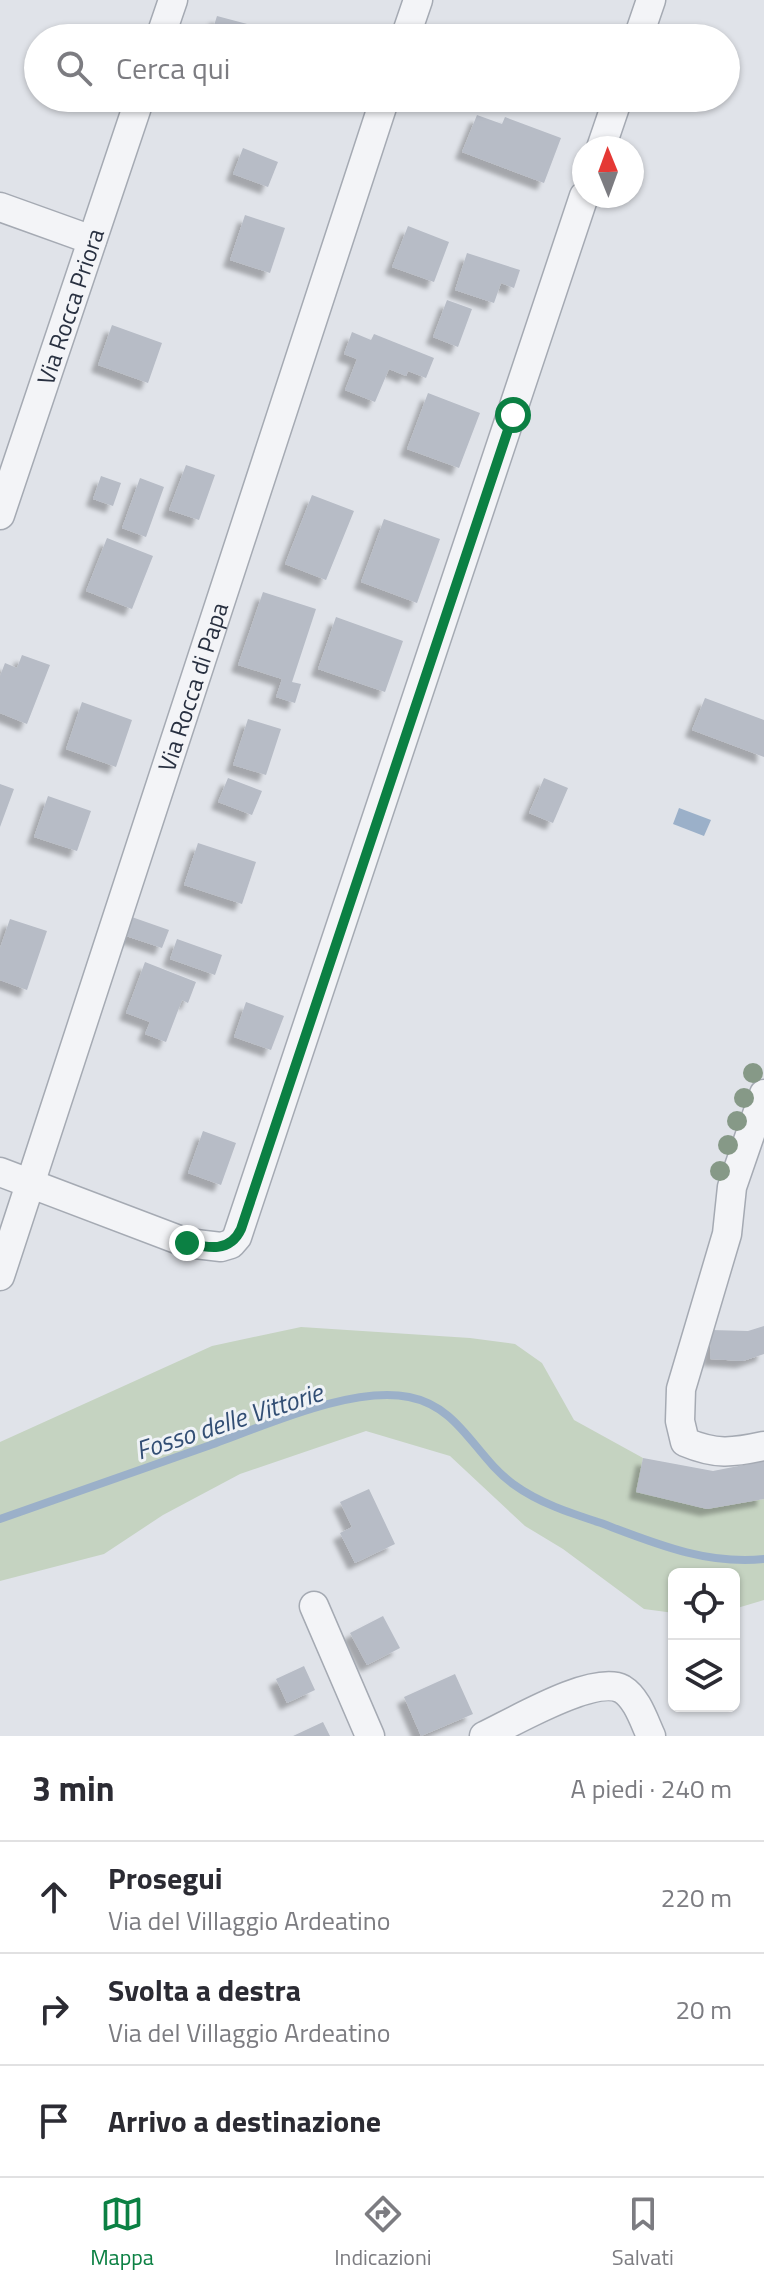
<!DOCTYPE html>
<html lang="it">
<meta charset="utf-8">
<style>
body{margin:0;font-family:"Titillium Web",sans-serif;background:#f7f7f7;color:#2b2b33}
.controls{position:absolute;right:24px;bottom:24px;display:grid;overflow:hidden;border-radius:12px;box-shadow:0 2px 6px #0004}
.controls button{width:72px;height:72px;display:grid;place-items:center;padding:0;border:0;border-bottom:2px solid #e1e1e2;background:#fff;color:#2b2b33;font:40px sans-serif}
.compass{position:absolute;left:572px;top:136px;width:72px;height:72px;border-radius:50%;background:#fff;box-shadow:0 2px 6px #0004;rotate:359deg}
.stop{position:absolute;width:24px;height:24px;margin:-18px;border:6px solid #0b8043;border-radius:50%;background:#fff}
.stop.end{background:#0b8043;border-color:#fff;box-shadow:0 2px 8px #0008}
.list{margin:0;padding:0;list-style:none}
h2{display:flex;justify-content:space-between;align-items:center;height:104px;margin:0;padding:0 32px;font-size:34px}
h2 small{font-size:26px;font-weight:400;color:#7c7c81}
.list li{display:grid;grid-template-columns:52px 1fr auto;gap:24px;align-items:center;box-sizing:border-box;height:112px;padding:0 32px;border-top:2px solid #e1e1e2}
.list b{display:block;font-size:30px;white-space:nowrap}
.list p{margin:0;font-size:26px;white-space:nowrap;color:#7c7c81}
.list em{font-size:26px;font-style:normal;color:#7c7c81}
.icon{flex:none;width:44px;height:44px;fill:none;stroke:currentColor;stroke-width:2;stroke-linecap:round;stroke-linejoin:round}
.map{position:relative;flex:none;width:764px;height:1736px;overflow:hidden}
.search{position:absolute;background:#fff;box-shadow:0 2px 6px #0004;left:24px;right:24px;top:24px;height:88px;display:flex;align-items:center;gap:20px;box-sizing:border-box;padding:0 28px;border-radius:44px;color:#7c7c81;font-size:30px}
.sheet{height:440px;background:#fff}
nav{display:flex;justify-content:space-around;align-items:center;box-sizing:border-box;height:112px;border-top:2px solid #e1e1e2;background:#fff;font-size:22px;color:#7c7c81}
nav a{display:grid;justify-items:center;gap:4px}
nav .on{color:#0b8043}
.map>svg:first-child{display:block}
.green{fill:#c5d3c1}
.water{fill:#9bb0c9}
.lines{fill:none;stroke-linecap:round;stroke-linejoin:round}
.stream{stroke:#9bb0c9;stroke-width:8}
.building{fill:#b7bcc6;filter:url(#shadow)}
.street-casing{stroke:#a5aab3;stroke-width:31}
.street{stroke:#f3f4f7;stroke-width:28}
.tree{fill:#869987}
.route{stroke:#0b8043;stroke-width:10}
.labels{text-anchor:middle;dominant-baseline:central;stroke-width:6;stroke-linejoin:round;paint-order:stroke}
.street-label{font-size:24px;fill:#283040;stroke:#eff2f6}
.water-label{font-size:26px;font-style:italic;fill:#324e74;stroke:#eff2f6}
</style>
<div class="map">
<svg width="764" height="1736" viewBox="0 0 764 1736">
<defs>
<filter id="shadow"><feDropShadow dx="-7" dy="7" stdDeviation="2" flood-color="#0004"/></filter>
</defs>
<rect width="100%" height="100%" fill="#e0e3e9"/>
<path class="green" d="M301 1327 470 1338 515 1344 542 1363 574 1420 643 1458 637 1492 707 1509 764 1499V1600L734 1609V1574H674V1613L644 1609 563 1549 525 1526 450 1456 366 1431 240 1474 163 1515 104 1554 0 1581V1442L212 1346Z"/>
<path class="water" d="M679 808 711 820 704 836 673 824Z"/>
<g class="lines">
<path class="stream" d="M0 1519C68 1495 137 1471 205 1447 260 1428 351 1385 409 1397 460 1407 474 1455 513 1484 539 1503 570 1513 601 1523 654 1543 706 1565 764 1559"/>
</g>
<path class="building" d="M217 16 266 29 264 38H210Z
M477 115 502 124 505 117 561 138 544 183 462 152Z
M243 148 278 162 268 187 233 174Z
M245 215 285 228 270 273 230 260Z
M408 226 449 242 434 282 392 267Z
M467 253 520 270 514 288 501 283 494 303 455 290Z
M447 300 472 309 458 347 433 337Z
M112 325 162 343 148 383 98 365Z
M352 332 371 340 374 334 434 358 426 378 408 371 406 376 389 369 375 402 345 390 357 359 344 354Z
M428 393 480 413 459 468 407 449Z
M186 465 215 475 199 520 169 510Z
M101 476 121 483 113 506 93 499Z
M140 478 164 487 146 537 122 528Z
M312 495 354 511 326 580 285 564Z
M384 519 440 539 417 603 361 582Z
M107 538 153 556 132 609 86 591Z
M263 592 316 609 292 682 301 684 295 703 276 697 282 679 238 665Z
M336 617 403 641 385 692 318 669Z
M22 655 50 665 27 724 0 713V676L5 663 17 668Z
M705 698 764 720V757L692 730Z
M82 702 132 720 116 767 66 749Z
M248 719 281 729 266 775 233 765Z
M228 778 262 791 252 815 218 802Z
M544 778 568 788 553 823 529 813Z
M0 784 14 789 0 827Z
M48 796 91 811 77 851 34 837Z
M198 843 256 862 242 904 184 885Z
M126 915 169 930 162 948 120 934Z
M10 919 47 931 27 990 0 980V948Z
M177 939 222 955 215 975 170 959Z
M145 962 196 982 188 1003 182 1000 166 1042 145 1034 150 1022 126 1013Z
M246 1002 284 1016 271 1050 234 1037Z
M203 1131 236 1143 221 1185 188 1173Z
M764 1326V1354L743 1361 710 1359 711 1330 748 1331Z
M643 1458 713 1471 764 1461V1499L707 1509 636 1492Z
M369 1489 395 1544 355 1563 340 1533 352 1527 340 1502Z
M383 1616 400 1648 367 1665 350 1633Z
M304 1666 315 1690 287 1703 276 1679Z
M455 1674 473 1714 421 1736 404 1697Z
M323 1722 330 1736H293Z"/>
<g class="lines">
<defs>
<g id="street">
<path d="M160 38 173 0"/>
<path d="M405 38 418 0"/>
<path d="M638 38 651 0"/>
<path d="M601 148 618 98"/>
<path d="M0 207 92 240"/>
<path id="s1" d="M0 515 140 98"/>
<path d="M764 1094 732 1187 727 1234 681 1389 680 1421 685 1442C716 1455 732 1453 764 1446"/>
<path d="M0 1172 187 1243 221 1247 231 1244 237 1237 584 196"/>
<path id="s2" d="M0 1276 385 98"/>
<path d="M314 1606 370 1736"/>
<path d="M484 1736C512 1723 594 1674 622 1689 637 1698 644 1721 651 1736"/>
</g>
</defs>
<use href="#street" class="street-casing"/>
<use href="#street" class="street"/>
</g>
<g class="tree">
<circle cx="753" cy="1073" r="10"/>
<circle cx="744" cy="1098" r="10"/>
<circle cx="737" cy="1121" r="10"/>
<circle cx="728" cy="1145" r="10"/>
<circle cx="720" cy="1171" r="10"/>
</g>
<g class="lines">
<path class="route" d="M187 1243C208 1248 230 1253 241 1229L513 415"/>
</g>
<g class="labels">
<g class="street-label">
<text stroke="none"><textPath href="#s1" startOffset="220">Via Rocca Priora</textPath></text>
<text stroke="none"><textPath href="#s2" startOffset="620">Via Rocca di Papa</textPath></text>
</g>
<g class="water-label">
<text transform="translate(229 1421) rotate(-18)">Fosso delle Vittorie</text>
</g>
</g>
</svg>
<div class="controls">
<button><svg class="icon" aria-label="locate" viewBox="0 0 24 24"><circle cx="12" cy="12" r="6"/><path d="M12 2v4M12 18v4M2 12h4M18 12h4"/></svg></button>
<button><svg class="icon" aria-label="layers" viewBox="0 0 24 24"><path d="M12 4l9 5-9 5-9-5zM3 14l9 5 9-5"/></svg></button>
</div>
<svg class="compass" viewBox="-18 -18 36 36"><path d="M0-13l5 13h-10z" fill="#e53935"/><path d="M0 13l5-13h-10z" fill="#7c7c81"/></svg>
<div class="stop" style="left:513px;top:415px"></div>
<div class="stop end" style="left:187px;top:1243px"></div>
<div class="search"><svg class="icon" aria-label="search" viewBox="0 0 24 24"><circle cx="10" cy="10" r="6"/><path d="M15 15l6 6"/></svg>Cerca qui</div>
</div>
<section class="sheet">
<h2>3 min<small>A piedi · 240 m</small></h2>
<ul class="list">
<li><svg class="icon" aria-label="ahead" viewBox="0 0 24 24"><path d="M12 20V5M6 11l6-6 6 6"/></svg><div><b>Prosegui</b><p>Via del Villaggio Ardeatino</p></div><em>220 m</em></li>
<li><svg class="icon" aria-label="right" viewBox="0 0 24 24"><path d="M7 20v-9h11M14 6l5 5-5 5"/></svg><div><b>Svolta a destra</b><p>Via del Villaggio Ardeatino</p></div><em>20 m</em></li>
<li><svg class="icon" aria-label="arrive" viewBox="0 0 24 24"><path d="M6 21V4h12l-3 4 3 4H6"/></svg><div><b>Arrivo a destinazione</b></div></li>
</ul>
</section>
<nav>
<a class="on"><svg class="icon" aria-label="map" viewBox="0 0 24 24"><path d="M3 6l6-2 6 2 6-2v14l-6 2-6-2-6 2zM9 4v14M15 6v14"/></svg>Mappa</a>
<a><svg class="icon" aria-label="directions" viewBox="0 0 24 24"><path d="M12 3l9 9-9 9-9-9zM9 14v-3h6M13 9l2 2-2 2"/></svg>Indicazioni</a>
<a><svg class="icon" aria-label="saved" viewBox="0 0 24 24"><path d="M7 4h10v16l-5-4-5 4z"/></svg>Salvati</a>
</nav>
